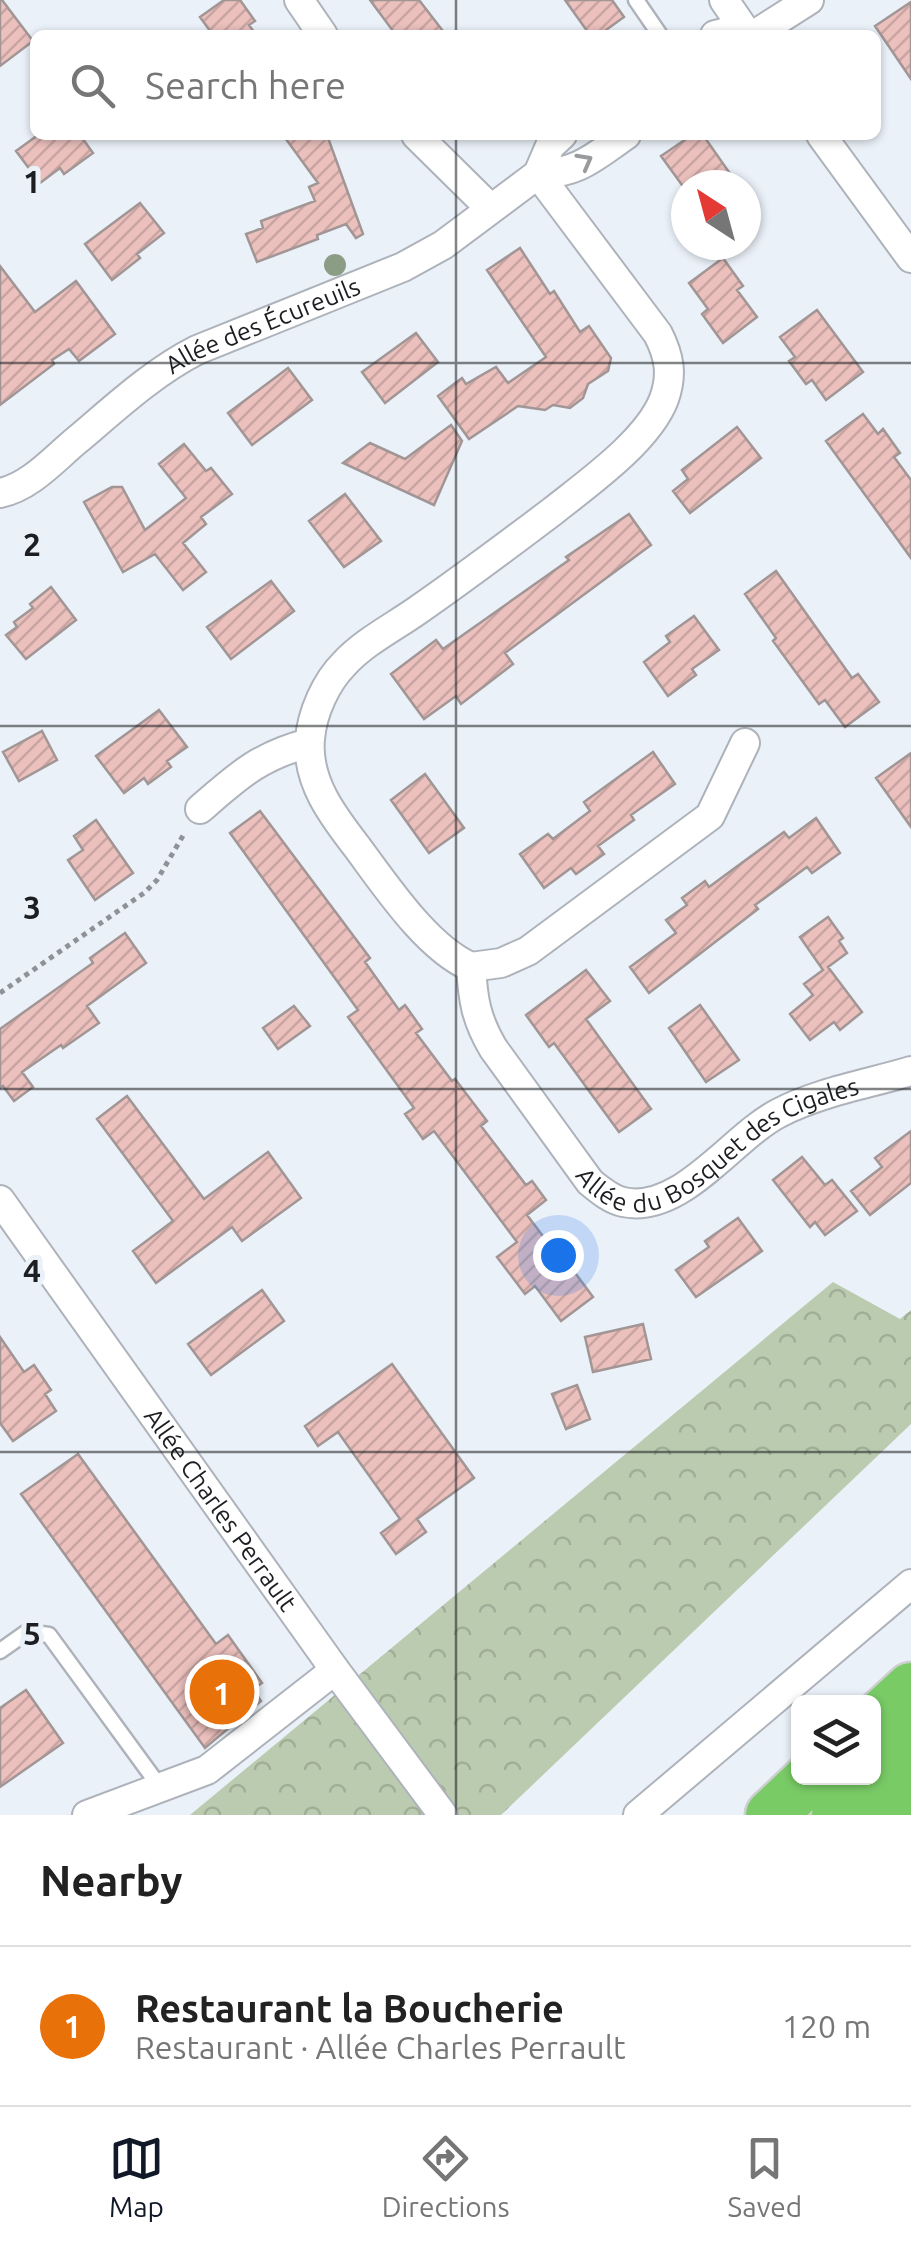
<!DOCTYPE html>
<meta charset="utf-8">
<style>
body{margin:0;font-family:Ubuntu,sans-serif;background:#f2f2f2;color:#222}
.controls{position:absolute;right:30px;bottom:30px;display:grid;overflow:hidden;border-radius:15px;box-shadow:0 2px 8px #0004}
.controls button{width:90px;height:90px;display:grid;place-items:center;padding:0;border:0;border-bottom:2px solid #e0e0e0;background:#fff;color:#222;font:50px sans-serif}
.compass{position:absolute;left:671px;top:170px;width:90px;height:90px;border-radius:50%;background:#fff;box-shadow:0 2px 8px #0004;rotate:324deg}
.you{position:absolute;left:558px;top:1255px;width:35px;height:35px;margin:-25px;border:8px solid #fff;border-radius:50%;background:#1a73e8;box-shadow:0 0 0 15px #1a73e833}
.badge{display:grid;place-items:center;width:65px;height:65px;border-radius:50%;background:#111827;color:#fff;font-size:32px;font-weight:700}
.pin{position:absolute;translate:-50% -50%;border:5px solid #fff;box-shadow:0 2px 10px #0006}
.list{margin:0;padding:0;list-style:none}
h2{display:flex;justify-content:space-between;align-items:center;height:130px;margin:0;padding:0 40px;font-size:42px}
h2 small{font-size:32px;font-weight:400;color:#767676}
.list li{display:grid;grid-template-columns:65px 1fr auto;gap:30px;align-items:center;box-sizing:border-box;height:160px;padding:0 40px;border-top:2px solid #e0e0e0}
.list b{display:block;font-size:38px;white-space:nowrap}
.list p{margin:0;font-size:32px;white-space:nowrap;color:#767676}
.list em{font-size:32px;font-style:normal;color:#767676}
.icon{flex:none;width:55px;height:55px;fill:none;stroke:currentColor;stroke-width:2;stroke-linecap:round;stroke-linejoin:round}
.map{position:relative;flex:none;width:911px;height:1815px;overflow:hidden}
.search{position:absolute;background:#fff;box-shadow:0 2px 8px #0004;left:30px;right:30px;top:30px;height:110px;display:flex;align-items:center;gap:25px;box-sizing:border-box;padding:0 35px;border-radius:15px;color:#767676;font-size:38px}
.sheet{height:290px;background:#fff}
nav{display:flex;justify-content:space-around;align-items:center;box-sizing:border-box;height:140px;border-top:2px solid #e0e0e0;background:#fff;font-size:28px;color:#767676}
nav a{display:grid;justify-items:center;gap:5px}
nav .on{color:#111827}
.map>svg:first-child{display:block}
.forest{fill:url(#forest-crowns)}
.building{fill:url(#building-hatch);stroke:#a19695;stroke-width:2.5}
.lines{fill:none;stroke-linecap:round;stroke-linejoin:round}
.service-casing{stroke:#aeb3bb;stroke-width:19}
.minor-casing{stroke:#aeb3bb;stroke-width:32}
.motorway-casing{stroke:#cdcece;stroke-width:55}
.path{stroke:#8e9298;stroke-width:5;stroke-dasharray:5 5;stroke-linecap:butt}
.service{stroke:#fff;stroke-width:14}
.minor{stroke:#fff;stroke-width:28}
.motorway{stroke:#79cb66;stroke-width:50}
.tree{fill:#8c9d86}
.oneway{stroke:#999a9b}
.grid{fill:none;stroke:#1c1e21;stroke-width:2.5;stroke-opacity:0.55}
.labels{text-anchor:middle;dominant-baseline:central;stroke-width:10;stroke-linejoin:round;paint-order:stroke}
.street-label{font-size:25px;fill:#1c1e21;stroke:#ebf1f9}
.grid-label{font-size:32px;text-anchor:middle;font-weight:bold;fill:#1c1e21;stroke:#ebf1f9;stroke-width:10;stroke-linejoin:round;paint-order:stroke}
</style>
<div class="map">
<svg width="911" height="1815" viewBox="0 0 911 1815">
<defs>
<pattern id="forest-crowns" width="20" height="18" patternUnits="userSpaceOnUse" patternTransform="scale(2.5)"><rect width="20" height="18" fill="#bbcbb0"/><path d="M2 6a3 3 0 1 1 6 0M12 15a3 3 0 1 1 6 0" fill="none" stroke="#a0ae97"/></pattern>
<pattern id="building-hatch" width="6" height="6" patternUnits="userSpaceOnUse" patternTransform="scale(2.5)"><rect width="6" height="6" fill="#ebc0bd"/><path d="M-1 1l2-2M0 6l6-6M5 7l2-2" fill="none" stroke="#c9a5a2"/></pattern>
</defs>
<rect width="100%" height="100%" fill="#ebf1f9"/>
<path class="forest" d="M833 1282 900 1319 911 1310V1424L501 1815H190Z"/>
<path class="building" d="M0 0H2L33 41 0 66Z
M224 0H240L255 21 249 25 256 35H213L200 17Z
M370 0H419L446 35H396Z
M565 0H612L624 17 599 35H590Z
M911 2V79L875 26Z
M38 135H80L93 153 64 174 60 168 40 183 16 151Z
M283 135H327L363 234 356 238 346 224 317 235 318 239 257 262 246 234 263 228 261 221 315 201 309 187 318 183Z
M692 135H703L738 185H682L661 156Z
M140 203 164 233 137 254 140 258 112 280 85 244Z
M520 248 550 294 554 291 580 332 589 326 611 358 608 371 588 384 583 398 570 408 553 405 545 410 518 406 469 439 438 396 462 378 466 384 496 367 508 383 546 357 487 270Z
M723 258 743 286 737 290 757 317 723 343 702 314 708 309 689 283Z
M0 266 35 312 76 281 115 334 79 361 69 349 52 360 54 364 0 405Z
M817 310 863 372 826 400 812 380 806 384 789 361 795 357 780 337Z
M416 333 438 362 385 403 362 372Z
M288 368 312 400 252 445 228 413Z
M863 414 878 434 883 429 900 453 894 457 911 480V558L826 441Z
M451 425 462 441 434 505 343 463 370 443 405 459Z
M737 427 761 458 690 513 673 491 688 479 682 470Z
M184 444 206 471 211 468 232 494 201 517 206 524 183 543 206 572 183 590 155 554 123 572 84 502 112 487H122L145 530 186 498 159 464Z
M345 494 381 541 344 567 309 521Z
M629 514 651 545 505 653 513 664 461 704 456 696 424 719 391 674 436 640 443 649 569 560 566 557Z
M776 571 852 678 858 674 879 702 845 727 825 700 819 704 773 641 776 638 745 594Z
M271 581 294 611 231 659 207 627Z
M51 587 76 620 26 659 6 635 17 627 14 622 33 608 30 604Z
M694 616 719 650 692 669 696 675 668 696 644 662 670 642 666 636Z
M159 710 187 747 167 761 171 767 148 784 144 778 124 793 96 756Z
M42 731 57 760 19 781 3 752Z
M653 752 675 784 631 815 634 820 598 846 604 854 576 874 571 868 544 888 520 854 548 834 553 839 590 811 584 802Z
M911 753V827L876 778Z
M425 774 464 828 429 853 391 800Z
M260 811 370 958 365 962 399 1010 405 1005 422 1029 416 1033 452 1081 455 1079 487 1121 481 1126 526 1185 532 1181 546 1200 527 1215 570 1272 573 1270 593 1297 561 1321 535 1286 525 1294 497 1257 517 1242 434 1131 423 1139 405 1114 414 1108 348 1017 358 1010 230 833Z
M816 818 840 853 812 873 807 867 755 905 758 909 649 993 630 967 676 933 666 920 687 905 682 898 705 881 709 887 784 832 789 838Z
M96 820 133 873 95 900 68 860 83 850 74 836Z
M828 917 843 938 839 941 847 953 828 967 862 1012 840 1030 834 1022 810 1040 790 1014 813 995 804 984 823 970 800 937Z
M125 933 146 963 87 1006 99 1023 63 1048 61 1045 22 1072 33 1087 14 1101 3 1086 0 1088V1029L93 963 90 958Z
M586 970 610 1001 586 1019 651 1109 619 1132 554 1043 549 1047 526 1015Z
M700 1005 739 1060 706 1082 669 1028Z
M294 1006 310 1026 278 1049 263 1028Z
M127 1096 204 1199 268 1152 301 1198 242 1241 232 1227 156 1283 133 1251 173 1221 97 1119Z
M911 1131V1183L870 1215 851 1191 882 1167 875 1158Z
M802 1157 825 1185 832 1180 857 1211 825 1235 815 1222 810 1227 773 1180Z
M738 1218 762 1251 696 1297 676 1270 709 1247 705 1241Z
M262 1290 284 1321 211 1375 188 1344Z
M643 1324 651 1359 593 1372 585 1337Z
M0 1337 24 1372 34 1365 51 1390 45 1394 56 1411 13 1441 0 1423Z
M392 1364 474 1478 417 1519 426 1532 396 1554 381 1533 400 1519 338 1432 318 1446 305 1426Z
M577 1385 590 1419 566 1429 552 1394Z
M78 1454 216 1644 228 1635 262 1683 253 1689 261 1701 205 1748 21 1494Z
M26 1690 63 1743 0 1787V1708Z"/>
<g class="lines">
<defs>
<path id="service" d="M636 0 660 35
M0 1651 27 1632 49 1635 160 1787"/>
<g id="minor">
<path d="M299 0 323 35"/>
<path d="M724 0 748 35"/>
<path d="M715 35 723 33 736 35"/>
<path d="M754 35 809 0"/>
<path d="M416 135 490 208"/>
<path d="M821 135 911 258"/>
<path id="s1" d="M538 174 658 334C669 356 673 374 664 399 648 441 588 483 553 511 508 545 464 578 418 610 394 627 364 642 344 664 326 682 312 713 310 739 306 781 333 816 357 847 386 886 427 948 471 967 473 1000 476 1019 493 1048L590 1182C600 1190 610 1199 623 1202 681 1215 732 1137 779 1113 819 1092 868 1084 911 1071"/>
<path d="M538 174C579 173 594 157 626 135"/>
<path id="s2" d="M0 493C30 487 54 459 77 440 115 408 152 373 197 350L403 267 443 245 538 174 550 146 562 135"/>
<path d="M200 809C238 776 259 756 309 743"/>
<path d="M471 967 501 963 528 951 710 816 745 743"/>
<path id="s3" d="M0 1200 335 1670 443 1815"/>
<path d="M87 1815 207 1770 335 1670"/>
<path d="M638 1815 911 1584"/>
</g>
<path id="motorway" d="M874 1722 911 1688
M771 1815 810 1778
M837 1815 911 1745
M891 1815 911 1795"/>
</defs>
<use href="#service" class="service-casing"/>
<use href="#minor" class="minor-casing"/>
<use href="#motorway" class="motorway-casing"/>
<path class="path" d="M0 993 144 893 157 880 184 834"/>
<use href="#service" class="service"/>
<use href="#minor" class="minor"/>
<use href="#motorway" class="motorway"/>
</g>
<circle class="tree" cx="335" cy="265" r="11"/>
<defs><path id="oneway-chevron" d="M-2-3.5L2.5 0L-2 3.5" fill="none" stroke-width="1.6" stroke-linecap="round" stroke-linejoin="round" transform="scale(2.5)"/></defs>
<use class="oneway" href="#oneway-chevron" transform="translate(585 161) rotate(-29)"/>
<path class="grid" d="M456 0V35M456 135V1815M0 363H911M0 726H911M0 1089H911M0 1452H911"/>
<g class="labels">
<g class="street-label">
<text stroke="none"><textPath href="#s2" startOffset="315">Allée des Écureuils</textPath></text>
<text stroke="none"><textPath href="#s1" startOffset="1455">Allée du Bosquet des Cigales</textPath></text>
<text stroke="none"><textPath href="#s3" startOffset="380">Allée Charles Perrault</textPath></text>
</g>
</g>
<g class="grid-label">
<text x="32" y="193">1</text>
<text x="32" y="556">2</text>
<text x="32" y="919">3</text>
<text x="32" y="1282">4</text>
<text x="32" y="1645">5</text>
</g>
</svg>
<div class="controls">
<button><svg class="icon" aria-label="layers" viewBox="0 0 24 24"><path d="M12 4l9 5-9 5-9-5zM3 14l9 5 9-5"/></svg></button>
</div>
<svg class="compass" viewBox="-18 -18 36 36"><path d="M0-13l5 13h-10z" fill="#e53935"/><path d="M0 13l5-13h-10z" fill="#767676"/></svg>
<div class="you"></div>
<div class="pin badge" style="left:222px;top:1692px;background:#e8710a">1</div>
<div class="search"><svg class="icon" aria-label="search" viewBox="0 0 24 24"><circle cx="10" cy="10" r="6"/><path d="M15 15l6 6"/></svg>Search here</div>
</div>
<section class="sheet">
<h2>Nearby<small></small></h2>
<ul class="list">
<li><span class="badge" style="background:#e8710a">1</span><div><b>Restaurant la Boucherie</b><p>Restaurant · Allée Charles Perrault</p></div><em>120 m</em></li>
</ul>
</section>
<nav>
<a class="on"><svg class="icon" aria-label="map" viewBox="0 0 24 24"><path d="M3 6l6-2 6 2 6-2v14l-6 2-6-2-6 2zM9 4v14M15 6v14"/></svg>Map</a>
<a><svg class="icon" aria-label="directions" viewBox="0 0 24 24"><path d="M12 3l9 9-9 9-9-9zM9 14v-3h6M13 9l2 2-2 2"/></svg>Directions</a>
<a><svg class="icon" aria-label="saved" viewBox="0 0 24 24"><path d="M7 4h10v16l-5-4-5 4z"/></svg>Saved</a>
</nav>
